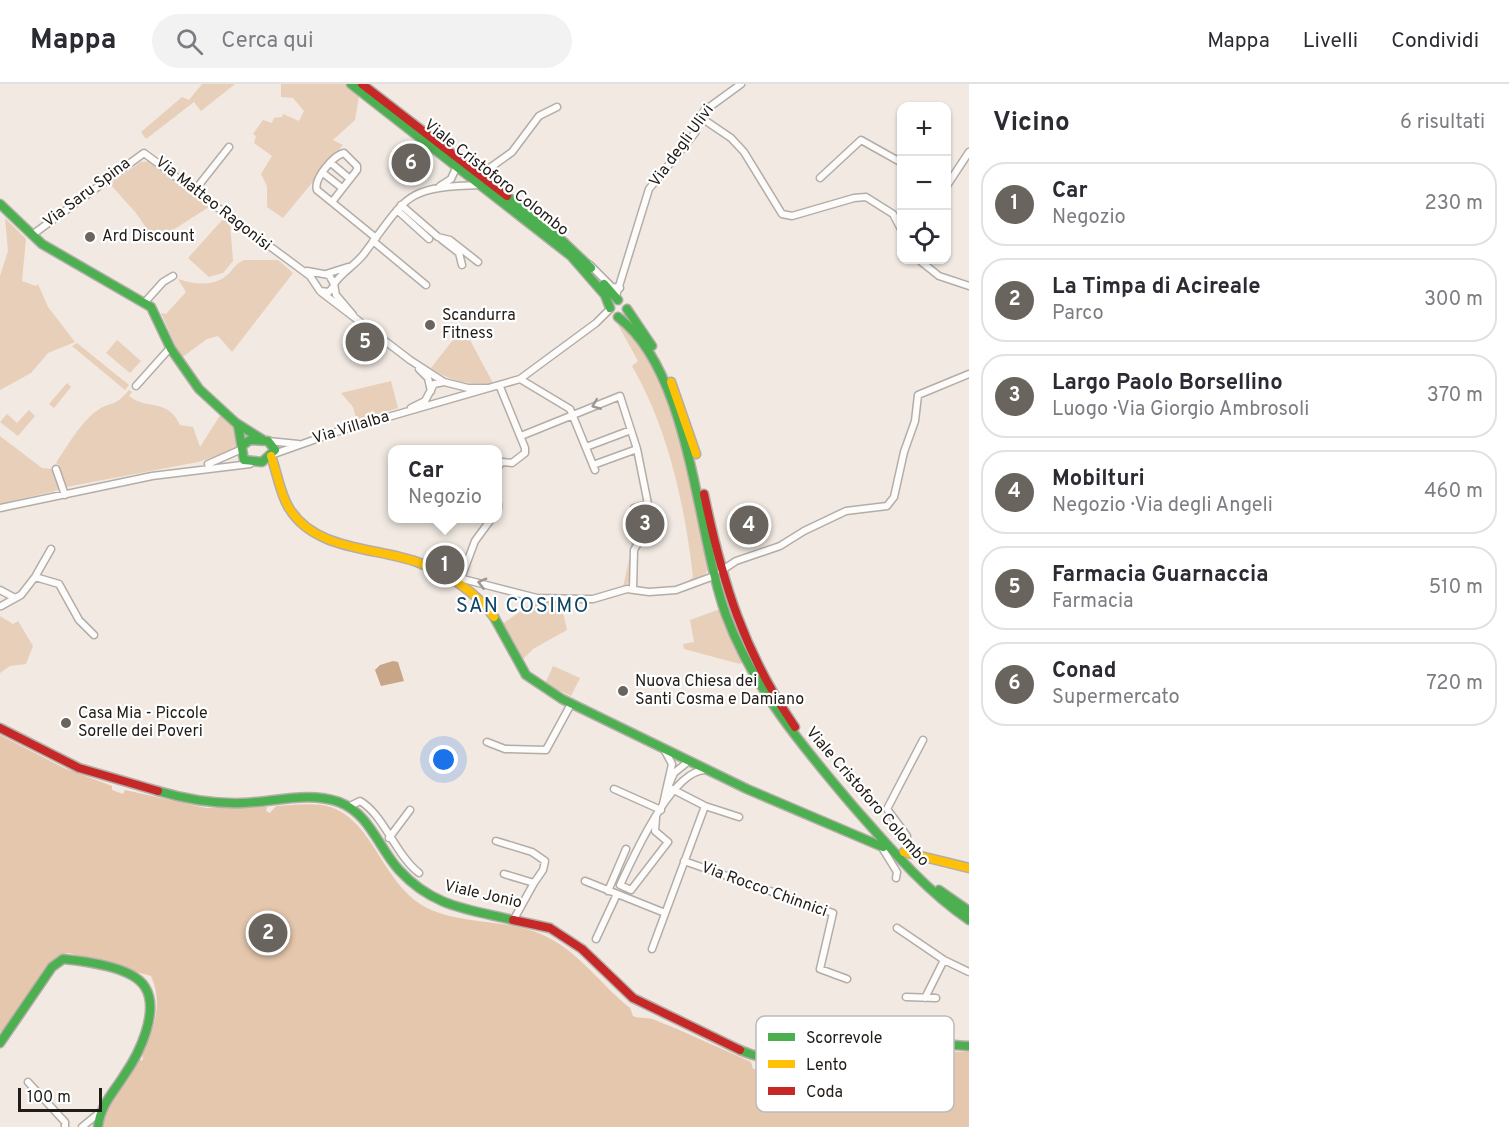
<!DOCTYPE html>
<html lang="it">
<meta charset="utf-8">
<style>
body{margin:0;font-family:Overpass,sans-serif;background:#f2f2f3;color:#2b2b33}
.controls{position:absolute;right:18px;top:18px;display:grid;overflow:hidden;border-radius:12px;box-shadow:0 2px 4px #0004}
.controls button{width:54px;height:54px;display:grid;place-items:center;padding:0;border:0;border-bottom:2px solid #e1e1e2;background:#fff;color:#2b2b33;font:30px sans-serif}
.scale{position:absolute;left:18px;bottom:15px;width:84px;box-sizing:border-box;padding-left:6px;border:3px solid #211c17;border-top:0;font-size:16px;line-height:21px;white-space:nowrap;color:#211c17;-webkit-text-stroke:4px #fff;paint-order:stroke}
.you{position:absolute;left:444px;top:676px;width:21px;height:21px;margin:-15px;border:4px solid #fff;border-radius:50%;background:#1a73e8;box-shadow:0 0 0 9px #1a73e833}
.badge{display:grid;place-items:center;width:39px;height:39px;border-radius:50%;background:#6a645e;color:#fff;font-size:20px;font-weight:700}
.pin{position:absolute;translate:-50% -50%;border:3px solid #fff;box-shadow:0 2px 6px #0006}
.popup{position:absolute;left:388px;top:361px;width:114px;height:78px;box-sizing:border-box;display:grid;place-content:center;border-radius:12px;background:#fff;filter:drop-shadow(0 2px 4px #0005);font-size:20px;white-space:nowrap;color:#7c7c81}
.popup b{font-size:22px;color:#2b2b33}
.popup::after{content:'';position:absolute;left:50%;top:100%;margin-left:-12px;border:12px solid transparent;border-top-color:#fff}
.list{margin:0;padding:0;list-style:none}
h2{display:flex;justify-content:space-between;align-items:center;height:78px;margin:0;padding:0 24px;font-size:26px}
h2 small{font-size:20px;font-weight:400;color:#7c7c81}
.list li{display:grid;grid-template-columns:39px 1fr auto;gap:18px;align-items:center;box-sizing:border-box;height:84px;margin:0 12px 12px;padding:0 12px;border:2px solid #e1e1e2;border-radius:24px}
.list b{display:block;font-size:22px;white-space:nowrap}
.list p{margin:0;font-size:20px;white-space:nowrap;color:#7c7c81}
.list em{font-size:20px;font-style:normal;color:#7c7c81}
.icon{flex:none;width:33px;height:33px;fill:none;stroke:currentColor;stroke-width:2;stroke-linecap:round;stroke-linejoin:round}
.map{position:relative;flex:none;width:969px;height:1043px;overflow:hidden}
header{display:flex;align-items:center;gap:36px;box-sizing:border-box;height:84px;padding:0 30px;background:#fff;border-bottom:2px solid #e1e1e2}
header strong{font-size:28px}
nav{display:flex;gap:33px;margin-inline-start:auto;font-size:21px}
.search{width:420px;height:54px;background:#f2f2f3;display:flex;align-items:center;gap:15px;box-sizing:border-box;padding:0 21px;border-radius:33px;color:#7c7c81;font-size:22px}
main{display:flex}
aside{flex:1;background:#fff}
.map>svg:first-child{display:block}
.green{fill:#e8cfb9}
.forest{fill:#e5c7ad}
.water{fill:#c8a586}
.lines{fill:none;stroke-linecap:round;stroke-linejoin:round}
.street-casing{stroke:#b3ada8;stroke-width:9}
.fast-casing{stroke:#b3ada8;stroke-width:11}
.slow-casing{stroke:#b3ada8;stroke-width:11}
.jam-casing{stroke:#b3ada8;stroke-width:11}
.street{stroke:#fdfcfb;stroke-width:6}
.fast{stroke:#4caf50;stroke-width:8}
.slow{stroke:#ffc107;stroke-width:8}
.jam{stroke:#c62828;stroke-width:8}
.oneway{stroke:#9a9794}
.poi-dot{fill:#6a645e;stroke:#fff;stroke-width:2}
.labels{text-anchor:middle;dominant-baseline:central;stroke-width:4.5;stroke-linejoin:round;paint-order:stroke}
.street-label{font-size:16px;fill:#211c17;stroke:#fff}
.poi-label{font-size:16px;fill:#211c17;stroke:#fff;text-anchor:start}
.quarter-label{font-size:20px;letter-spacing:1.5px;fill:#0e4466;stroke:#fff}
.key{fill:#fff;stroke:#bcbbb9;stroke-width:1.5}
.key-label{font-size:16px;fill:#211c17}
</style>
<header>
<strong>Mappa</strong>
<div class="search"><svg class="icon" aria-label="search" viewBox="0 0 24 24"><circle cx="10" cy="10" r="6"/><path d="M15 15l6 6"/></svg>Cerca qui</div>
<nav><a>Mappa</a><a>Livelli</a><a>Condividi</a></nav>
</header>
<main>
<div class="map">
<svg width="969" height="1043" viewBox="0 0 969 1043">
<rect width="100%" height="100%" fill="#f1e9e2"/>
<path class="green" d="M202 0H235L201 27 194 18 146 55 141 48 182 13 189 16Z
M281 0H345L359 12 355 36 333 56 343 61 283 134 267 123V102L261 90 272 72 254 59 256 52 253 50 263 36 272 39 274 34 282 33 283 30 299 37 304 27 293 14 281 13Z
M150 77 209 123 151 160 145 153 149 148 136 129 110 100 141 78Z
M5 134 26 155 22 197 36 202 38 200 48 223 75 258 48 269 31 289 0 306V192L8 167Z
M224 134 230 139 233 177 223 189 209 193 188 174Z
M244 176H278L293 189 232 268 218 252 207 255 181 274 161 229 166 230 186 208 178 195C193 200 212 203 226 192 234 186 233 181 244 176Z
M616 237C679 284 694 411 709 484L704 492 681 503 693 493C685 422 668 344 632 282L638 277Z
M463 243 493 299C469 301 451 298 431 284Z
M117 256 141 277 130 289 106 269Z
M77 259 129 301 125 306 72 262Z
M391 297 398 324 357 337 353 323 341 309Z
M67 299 71 303 54 324 49 320Z
M129 306 132 308 129 312C148 327 167 313 180 341L193 343 200 363 221 330 235 342 241 358 237 365 198 378 66 403 59 381 56 379C66 364 82 336 98 326 113 316 113 325 129 306Z
M29 326 35 332 18 352 0 338 7 330 17 339Z
M0 352 42 384 53 385 59 406 0 420Z
M640 425H645L648 446 645 447 637 428Z
M633 445 638 455 629 482 630 498 623 503 631 467V449Z
M560 515 567 546 533 565 521 577 502 540 537 516Z
M720 525 742 578 740 580 684 565 683 560 694 558 690 536Z
M0 532 13 540 18 537 33 562 26 580 10 582 0 589Z
M553 582 580 594 571 612 545 600Z"/>
<path class="forest" d="M0 651 64 684 112 702V706L123 710 125 706 206 724 267 723 266 727 270 729 276 722C290 721 307 719 322 721 374 730 379 799 427 824 464 842 511 834 547 853 580 869 602 902 630 924L633 932C641 935 648 933 655 936 688 949 719 964 751 978L753 985H757V980C780 986 797 978 820 973 838 968 857 964 876 964 907 964 937 970 969 967V1043H103L106 1024 139 975 142 977 143 974C141 967 147 959 150 952 158 931 160 912 151 892L69 869 61 871 51 879 3 951 0 947Z"/>
<path class="water" d="M393 577 398 578 404 597 381 602 375 586 380 581Z"/>
<g class="lines">
<defs>
<path id="street" d="M700 33 731 54 744 68 782 130 792 132 854 114 866 113 893 130 902 147
M331 79 350 95
M323 89 342 104
M480 91 512 68 539 32 557 23
M820 94 861 56 902 79
M440 102 451 95 457 82
M946 103 969 68
M195 106 229 63
M332 118 357 86V82L344 69C334 71 313 95 317 106L376 154
M401 121 438 153 450 156 478 178
M397 126 429 155
M32 151 144 69 310 192 320 207 329 208 333 203
M441 155 459 169 462 181
M373 157 426 201
M919 176 939 192 969 202
M590 181 612 203 620 204
M307 187 329 191 334 200
M326 190 348 183
M321 208 410 276 444 298 468 304H488
M616 212 649 105 695 49 704 27 741 0
M145 218 163 198 173 192
M353 231 336 211 334 200C342 188 354 182 363 171 408 112 403 103 481 101
M419 285 428 294 431 307
M520 295 570 325 595 386
M136 302 170 264
M411 324 425 317 434 300 444 298
M521 352 620 312 637 365 648 420
M268 357 298 360
M586 363 631 346
M274 370 336 348 520 295 596 239 610 225
M208 380 242 365
M593 381 637 365
M498 383 502 378 512 379 525 369V364L500 303
M56 385 65 411
M498 420V424
M0 424 152 392 250 380
M721 487 736 477 780 462 804 447 846 427 887 422 894 413 904 368 915 337 918 311 969 290
M35 493 51 465
M463 495 537 514 584 515H593L627 505 649 508 676 506 714 492
M460 497 475 457 492 434
M633 505 634 466 642 453 654 449 648 420 634 424 642 453
M0 506 15 514
M1 522 21 511 35 493 59 500 79 536 94 551
M487 658 505 665 546 666 571 620
M614 705 661 726
M663 720 672 680 665 667
M705 722 739 733
M348 723 360 717C384 731 395 770 419 789
M656 734 655 747 668 758 631 806 620 801C634 772 671 687 705 686
M389 754 410 726
M496 757 532 768 545 777 543 786 534 799
M881 762 897 788 896 794
M906 769 907 752 887 725 923 656
M684 777 833 829 820 885 847 895
M504 790 534 799 514 835
M585 797 665 829
M608 807 626 765
M897 844 944 876 969 888
M596 855 617 810
M652 865 705 722 668 703 674 689 689 677
M906 913 936 914
M925 914 944 876
M28 998 65 1038V1043
M82 1043 99 1029"/>
<path id="fast" d="M351 0 571 172 605 211 610 224
M507 112 553 148 591 184
M0 120 42 160 151 223 171 265 199 305 236 339 263 356
M604 200 618 216
M627 225 652 262
M618 233C691 288 696 447 726 531 753 604 803 663 853 722 889 763 924 805 969 836
M238 341 244 376 262 378 275 366 268 357 250 356 243 361
M494 533 526 591 562 615 747 705 883 763
M158 707C185 715 215 720 243 719 274 718 309 707 339 718 370 730 378 763 399 786 433 823 467 825 513 836
M939 806 969 827
M0 959 52 883 63 875C84 877 133 883 145 903 160 927 139 970 125 990 114 1008 100 1021 98 1043
M740 966C787 988 820 958 866 956 900 955 935 960 969 962"/>
<path id="slow" d="M671 298 696 370
M271 372C277 388 280 410 289 424 315 467 375 463 417 478 447 489 476 508 494 533
M904 768 969 784"/>
<path id="jam" d="M362 0 507 112
M704 410C722 497 744 569 795 643
M0 644 79 684 158 707
M513 836 550 844 582 865 633 914 740 966"/>
</defs>
<use href="#street" class="street-casing"/>
<use href="#fast" class="fast-casing"/>
<use href="#slow" class="slow-casing"/>
<use href="#jam" class="jam-casing"/>
<use href="#street" class="street"/>
<use href="#fast" class="fast"/>
<use href="#slow" class="slow"/>
<use href="#jam" class="jam"/>
</g>
<defs><path id="oneway-chevron" d="M-2-3.5L2.5 0L-2 3.5" fill="none" stroke-width="1.6" stroke-linecap="round" stroke-linejoin="round" transform="scale(1.5)"/></defs>
<g class="oneway">
<use href="#oneway-chevron" transform="translate(596 321) rotate(158)"/>
<use href="#oneway-chevron" transform="translate(482 499) rotate(-166)"/>
</g>
<g class="poi-dot">
<circle cx="90" cy="153" r="6"/>
<circle cx="430" cy="241" r="6"/>
<circle cx="623" cy="607" r="6"/>
<circle cx="66" cy="639" r="6"/>
</g>
<g class="labels">
<g class="street-label">
<text transform="translate(682 62) rotate(-54)">Via degli Ulivi</text>
<text transform="translate(496 94) rotate(38)">Viale Cristoforo Colombo</text>
<text transform="translate(87 109) rotate(-37)">Via Saru Spina</text>
<text transform="translate(213 120) rotate(38)">Via Matteo Ragonisi</text>
<text transform="translate(351 344) rotate(-17)">Via Villalba</text>
<text transform="translate(867 713) rotate(49)">Viale Cristoforo Colombo</text>
<text transform="translate(764 806) rotate(20)">Via Rocco Chinnici</text>
<text transform="translate(483 811) rotate(13)">Viale Jonio</text>
</g>
<g class="poi-label">
<text x="102" y="153">Ard Discount</text>
<text x="442" y="232">Scandurra<tspan x="442" dy="18">Fitness</tspan></text>
<text x="635" y="598">Nuova Chiesa dei<tspan x="635" dy="18">Santi Cosma e Damiano</tspan></text>
<text x="78" y="630">Casa Mia - Piccole<tspan x="78" dy="18">Sorelle dei Poveri</tspan></text>
</g>
<g class="quarter-label">
<text x="523" y="523">SAN COSIMO</text>
</g>
</g>
<rect x="756" y="932" width="198" height="96" rx="9" class="key"/>
<rect x="768" y="949" width="27" height="8" fill="#4caf50"/>
<rect x="768" y="976" width="27" height="8" fill="#ffc107"/>
<rect x="768" y="1003" width="27" height="8" fill="#c62828"/>
<g class="key-label">
<text x="806" y="959">Scorrevole</text>
<text x="806" y="986">Lento</text>
<text x="806" y="1013">Coda</text>
</g>
</svg>
<div class="controls">
<button>+</button>
<button>−</button>
<button><svg class="icon" aria-label="locate" viewBox="0 0 24 24"><circle cx="12" cy="12" r="6"/><path d="M12 2v4M12 18v4M2 12h4M18 12h4"/></svg></button>
</div>
<div class="scale">100 m</div>
<div class="you"></div>
<div class="pin badge" style="left:445px;top:481px">1</div>
<div class="popup"><b>Car</b>Negozio</div>
<div class="pin badge" style="left:268px;top:849px">2</div>
<div class="pin badge" style="left:645px;top:440px">3</div>
<div class="pin badge" style="left:749px;top:441px">4</div>
<div class="pin badge" style="left:365px;top:258px">5</div>
<div class="pin badge" style="left:411px;top:79px">6</div>
</div>
<aside>
<h2>Vicino<small>6 risultati</small></h2>
<ul class="list">
<li><span class="badge">1</span><div><b>Car</b><p>Negozio</p></div><em>230 m</em></li>
<li><span class="badge">2</span><div><b>La Timpa di Acireale</b><p>Parco</p></div><em>300 m</em></li>
<li><span class="badge">3</span><div><b>Largo Paolo Borsellino</b><p>Luogo · Via Giorgio Ambrosoli</p></div><em>370 m</em></li>
<li><span class="badge">4</span><div><b>Mobilturi</b><p>Negozio · Via degli Angeli</p></div><em>460 m</em></li>
<li><span class="badge">5</span><div><b>Farmacia Guarnaccia</b><p>Farmacia</p></div><em>510 m</em></li>
<li><span class="badge">6</span><div><b>Conad</b><p>Supermercato</p></div><em>720 m</em></li>
</ul>
</aside>
</main>
